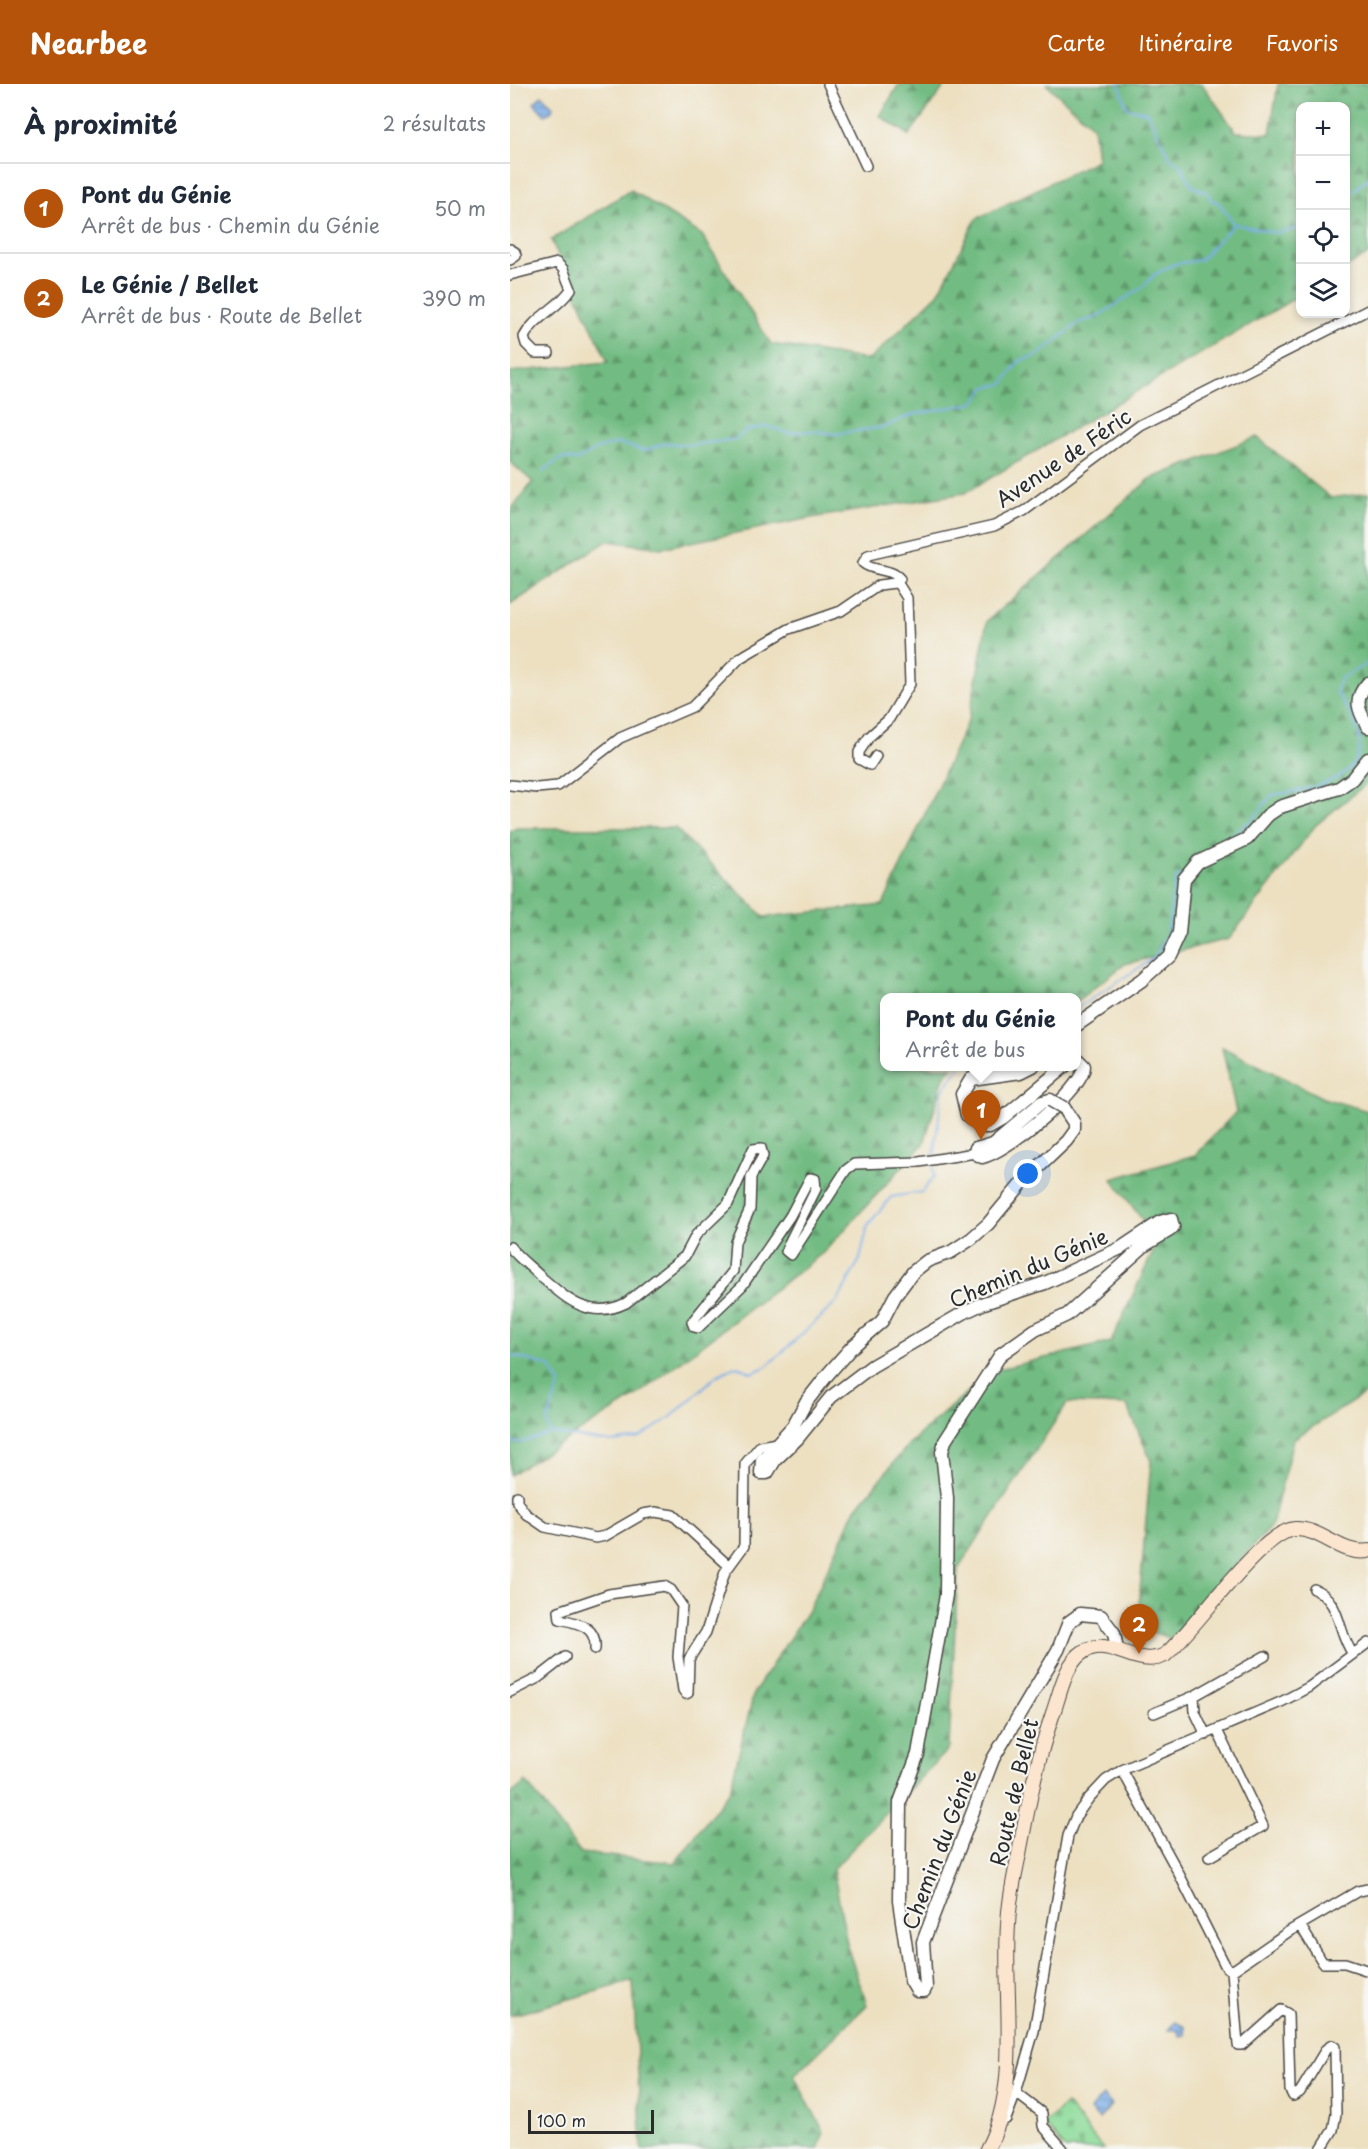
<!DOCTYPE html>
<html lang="fr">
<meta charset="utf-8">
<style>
body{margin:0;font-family:"Playpen Sans",sans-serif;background:#f2f2f3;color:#1f2937}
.controls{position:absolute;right:18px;top:18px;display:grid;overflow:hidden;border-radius:12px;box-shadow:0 3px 9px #0003}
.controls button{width:54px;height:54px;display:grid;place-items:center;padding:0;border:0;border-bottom:2px solid #e0e1e3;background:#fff;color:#1f2937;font:30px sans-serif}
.scale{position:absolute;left:18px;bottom:15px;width:126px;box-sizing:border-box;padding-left:6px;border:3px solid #2b2b2b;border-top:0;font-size:16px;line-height:21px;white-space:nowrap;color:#2b2b2b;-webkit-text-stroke:4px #f6f6f2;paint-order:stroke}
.you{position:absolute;left:518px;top:1090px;width:21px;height:21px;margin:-15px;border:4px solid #fff;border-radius:50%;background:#1a73e8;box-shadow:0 0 0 9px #1a73e833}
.badge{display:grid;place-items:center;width:39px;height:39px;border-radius:50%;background:#b45309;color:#fff;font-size:20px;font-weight:700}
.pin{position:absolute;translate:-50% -50px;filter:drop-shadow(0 2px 3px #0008)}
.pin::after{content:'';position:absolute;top:32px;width:21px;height:18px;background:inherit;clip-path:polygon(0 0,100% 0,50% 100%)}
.popup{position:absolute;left:370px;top:909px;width:201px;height:78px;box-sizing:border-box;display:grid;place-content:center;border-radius:12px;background:#fff;filter:drop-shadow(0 2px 4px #0005);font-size:20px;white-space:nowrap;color:#747a83}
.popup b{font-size:22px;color:#1f2937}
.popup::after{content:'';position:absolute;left:50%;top:100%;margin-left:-12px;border:12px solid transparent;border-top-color:#fff}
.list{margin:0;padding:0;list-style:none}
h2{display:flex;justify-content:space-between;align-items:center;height:78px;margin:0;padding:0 24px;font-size:26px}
h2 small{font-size:20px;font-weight:400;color:#747a83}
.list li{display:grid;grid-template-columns:39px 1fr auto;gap:18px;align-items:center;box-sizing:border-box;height:90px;padding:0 24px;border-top:2px solid #e0e1e3}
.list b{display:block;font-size:22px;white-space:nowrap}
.list p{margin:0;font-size:20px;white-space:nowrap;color:#747a83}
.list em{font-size:20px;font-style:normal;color:#747a83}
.icon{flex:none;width:33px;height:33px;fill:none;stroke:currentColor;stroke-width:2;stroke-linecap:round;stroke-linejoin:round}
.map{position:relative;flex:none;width:858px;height:2065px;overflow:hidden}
header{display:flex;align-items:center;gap:36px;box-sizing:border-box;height:84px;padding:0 30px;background:#b45309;color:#fff}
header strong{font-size:28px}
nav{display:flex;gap:33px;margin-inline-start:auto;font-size:21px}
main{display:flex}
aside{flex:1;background:#fff}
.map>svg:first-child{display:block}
.forest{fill:url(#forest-firs);stroke:#4e7457;stroke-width:1.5}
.cemetery{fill:url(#cemetery-stones);stroke:#5c8463;stroke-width:1.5}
.water{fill:url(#water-rules);stroke:#546d8a;stroke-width:1.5}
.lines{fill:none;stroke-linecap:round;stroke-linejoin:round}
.stream{stroke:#7cafe9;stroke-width:2}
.minor-casing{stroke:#484642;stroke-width:12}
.tertiary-casing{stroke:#484642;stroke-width:15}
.secondary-casing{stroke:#484642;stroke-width:16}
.minor{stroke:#fff;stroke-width:9}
.tertiary{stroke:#fff;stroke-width:12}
.secondary{stroke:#fce5cf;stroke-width:14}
.tertiary-bridge-casing{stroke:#484642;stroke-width:15;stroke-linecap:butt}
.tertiary-bridge{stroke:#fff;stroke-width:12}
.labels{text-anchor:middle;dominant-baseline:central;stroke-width:4.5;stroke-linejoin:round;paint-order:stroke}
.street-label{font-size:21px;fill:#2b2b2b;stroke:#f6f6f2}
</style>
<header>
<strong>Nearbee</strong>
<nav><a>Carte</a><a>Itinéraire</a><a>Favoris</a></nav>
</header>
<main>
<aside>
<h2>À proximité<small>2 résultats</small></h2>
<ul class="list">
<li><span class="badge">1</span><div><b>Pont du Génie</b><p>Arrêt de bus · Chemin du Génie</p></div><em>50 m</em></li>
<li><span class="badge">2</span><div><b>Le Génie / Bellet</b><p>Arrêt de bus · Route de Bellet</p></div><em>390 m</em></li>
</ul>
</aside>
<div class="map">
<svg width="858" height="2065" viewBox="0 0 858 2065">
<defs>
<pattern id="forest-firs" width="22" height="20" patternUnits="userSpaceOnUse" patternTransform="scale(1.5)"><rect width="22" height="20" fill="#72bc83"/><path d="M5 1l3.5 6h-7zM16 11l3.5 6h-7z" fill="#5e996b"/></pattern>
<pattern id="cemetery-stones" width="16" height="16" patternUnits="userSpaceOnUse" patternTransform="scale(1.5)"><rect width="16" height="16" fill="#8edc9b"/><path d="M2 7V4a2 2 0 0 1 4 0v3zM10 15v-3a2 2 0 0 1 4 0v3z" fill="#7bbd86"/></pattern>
<pattern id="water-rules" width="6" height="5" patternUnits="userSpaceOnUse" patternTransform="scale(1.5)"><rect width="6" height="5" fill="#7cafe9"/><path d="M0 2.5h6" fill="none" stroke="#668fbd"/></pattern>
</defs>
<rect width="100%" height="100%" fill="#f6f6f2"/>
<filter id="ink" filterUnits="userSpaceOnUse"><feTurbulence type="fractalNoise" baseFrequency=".0167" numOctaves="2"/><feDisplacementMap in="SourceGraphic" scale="12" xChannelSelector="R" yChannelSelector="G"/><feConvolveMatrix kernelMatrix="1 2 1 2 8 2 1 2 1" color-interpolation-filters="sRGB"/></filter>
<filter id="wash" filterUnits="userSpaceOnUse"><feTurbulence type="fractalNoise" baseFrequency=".008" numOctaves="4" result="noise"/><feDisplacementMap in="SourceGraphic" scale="24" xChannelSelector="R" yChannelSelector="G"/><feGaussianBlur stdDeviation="1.35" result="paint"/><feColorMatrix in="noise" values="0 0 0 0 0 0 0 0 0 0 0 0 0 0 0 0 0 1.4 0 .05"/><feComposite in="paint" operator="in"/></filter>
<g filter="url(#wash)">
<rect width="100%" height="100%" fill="#ede0c1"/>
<path class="forest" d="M389 0H436L399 51 370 32Z
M536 0H692L726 48 760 50 768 0H858V170L836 184V22H790V211L455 409 301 434 151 464 97 457 0 521V427L23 398 0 378V288L98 278 41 156 121 106 192 151 261 260 359 276 428 210 466 135 587 76 583 42Z
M747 353 821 414 858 409V698L805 742 719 855 615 880 567 917V914H375V982L443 983 434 993 414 1059 314 1168 122 1315 0 1391V747L7 744H165L254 833 373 821 459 634 477 537 640 395Z
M712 963 813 1014 858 1027V1308L783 1355 762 1441 662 1555 627 1543 641 1377 617 1321 557 1319 448 1485 439 1664 323 1785 338 1865 357 1921 284 1992 314 2048 308 2065H132L123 1897 0 1932V1711L16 1698 71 1769 165 1779 220 1706 244 1608 299 1525 346 1424 400 1359 481 1287 601 1258 648 1157 602 1095 685 1071 726 1028Z"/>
<path class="cemetery" d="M556 2020 593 2065H555L534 2040Z"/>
<path class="water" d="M32 11 43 23 41 28 35 31 24 19Z
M665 1938 675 1943V1951L670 1952 667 1946H658Z
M593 2012 602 2021 589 2035 580 2026Z"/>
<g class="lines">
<path class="stream" d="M609 0 617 24 637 28 660 74 671 81 682 102 698 109 701 116 709 119 723 139
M836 113 858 94
M33 387 52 374 68 376 87 365 109 359 134 367 155 359 182 361 227 355 235 347 257 342 278 349 304 347 325 350 374 343 401 331 464 319 476 303 493 300 509 277 528 271 570 238 585 234 633 203 644 191 664 180 690 176 724 140 767 149 790 144
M699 766 743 735 762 711C793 707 857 697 849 653 846 637 834 621 826 607L830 595 858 579
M567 924 644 874 657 850 665 797 670 791
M424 1073 432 1008 450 982
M0 1271 39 1282 50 1299 37 1338 40 1349 102 1358 129 1354 161 1333 206 1292 227 1282 242 1289 257 1282 327 1218 350 1175 358 1141 381 1113 412 1108 424 1093 423 1079
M0 1359 14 1358 40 1349"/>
</g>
</g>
<g filter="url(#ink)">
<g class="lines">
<defs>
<path id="minor" d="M318 0 356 82
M0 165 5 168 6 172 0 176
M0 191 47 179 53 185 61 205C49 224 25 232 14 253L16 260 25 269H39
M366 672 360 681 349 675V668L359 653 379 635 400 600 397 514 387 498
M0 701 27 704 48 702 110 654 182 623 230 574 279 545 331 527 369 501 385 499 390 495C382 484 363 488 353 479L358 471 484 442 514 427 630 341 858 226
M0 1163C8 1174 20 1182 30 1192 57 1215 79 1237 116 1219L175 1172 186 1151 218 1120 243 1065 251 1064 253 1072 241 1093 240 1125 225 1158 223 1187 182 1238 184 1243 188 1244 232 1202 280 1132 300 1094 305 1095 306 1105 278 1161 276 1167 281 1171 336 1086 344 1080 409 1078 465 1069
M7 1412V1418L16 1430 35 1443 86 1454 95 1452 133 1430 145 1428 163 1431 219 1482
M804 1505C832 1517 827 1549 843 1570
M85 1565C87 1543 69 1539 50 1535L49 1527 99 1510 154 1502 161 1506 172 1522 168 1573 173 1606 176 1610 178 1609 179 1575 196 1548 215 1488 234 1462 235 1380 250 1362 267 1359
M0 1608 28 1594 55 1573
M644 1629 684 1612
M696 1651 685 1628 684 1612 755 1572
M612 1686 667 1786 716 1883 722 1887 778 1848 848 1807 858 1805
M699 1773 753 1742 707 1646
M790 1841 813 1879H835L856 1886
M722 1887 728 1961H732L771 1926 778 1930 780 2006 783 2012 790 2008 816 1965 822 1961 825 1963 826 2030 823 2046 811 2065
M506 2009 532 2029 533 2042 553 2065
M489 2039 496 2035 506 2009 524 1947 558 1752 566 1732 579 1714 596 1696 612 1686 773 1617 799 1603 858 1559"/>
<path id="tertiary" d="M858 599C843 615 848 626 858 643
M567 941 632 896 658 873 669 849 674 795 688 778 737 755 758 731 770 723 829 704 842 695 858 675
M523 982 511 988 461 995 452 1010 457 1031 470 1041H480L494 1033 555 982
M540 1016 532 1018 483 1059 466 1064 465 1069 472 1073C494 1069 574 1006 574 982L567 975
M554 1024 564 1039V1046L556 1057 512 1099 478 1140 461 1155 441 1168 417 1177 403 1188 385 1212 372 1237 341 1264 318 1290 296 1318 283 1342 252 1376 251 1389H257L265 1376 287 1355 321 1313 362 1282 455 1228 474 1219 535 1199 611 1164 650 1138 661 1135 663 1143 660 1146 635 1161 557 1231 525 1246 491 1270 435 1357 432 1368 437 1414 436 1511 408 1670 390 1718 389 1817 401 1897 407 1907H414L416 1903 413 1858 483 1675 548 1566 559 1538 570 1530 591 1532 604 1549 607 1565"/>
<path id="secondary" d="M477 2065C512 2002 493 1911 498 1841 499 1817 504 1793 509 1770 518 1722 527 1675 543 1629 550 1610 555 1580 573 1568 600 1550 626 1586 655 1571 684 1547 751 1447 785 1445 811 1444 832 1472 858 1467"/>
</defs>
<use href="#minor" class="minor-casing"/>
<use href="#tertiary" class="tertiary-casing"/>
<use href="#secondary" class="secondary-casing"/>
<use href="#minor" class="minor"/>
<use href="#tertiary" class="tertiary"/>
<use href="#secondary" class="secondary"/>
<defs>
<path id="tertiary-bridge" d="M540 1016 554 1024"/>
</defs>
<use href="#tertiary-bridge" class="tertiary-bridge-casing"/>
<use href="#tertiary-bridge" class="tertiary-bridge"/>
</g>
</g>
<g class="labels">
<g class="street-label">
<text transform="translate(553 373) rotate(-34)">Avenue de Féric</text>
<text transform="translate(518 1183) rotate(-23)">Chemin du Génie</text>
<text transform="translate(503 1708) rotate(-77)">Route de Bellet</text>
<text transform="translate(428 1765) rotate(-69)">Chemin du Génie</text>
</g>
</g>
</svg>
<div class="controls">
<button>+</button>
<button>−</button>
<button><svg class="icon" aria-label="locate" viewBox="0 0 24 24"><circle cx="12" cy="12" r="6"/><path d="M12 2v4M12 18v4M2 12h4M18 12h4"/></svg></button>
<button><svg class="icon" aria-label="layers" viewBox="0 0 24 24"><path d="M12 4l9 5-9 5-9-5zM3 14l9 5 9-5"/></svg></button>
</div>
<div class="scale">100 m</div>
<div class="you"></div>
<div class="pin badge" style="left:471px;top:1056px">1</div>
<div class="popup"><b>Pont du Génie</b>Arrêt de bus</div>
<div class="pin badge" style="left:629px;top:1570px">2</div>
</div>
</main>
